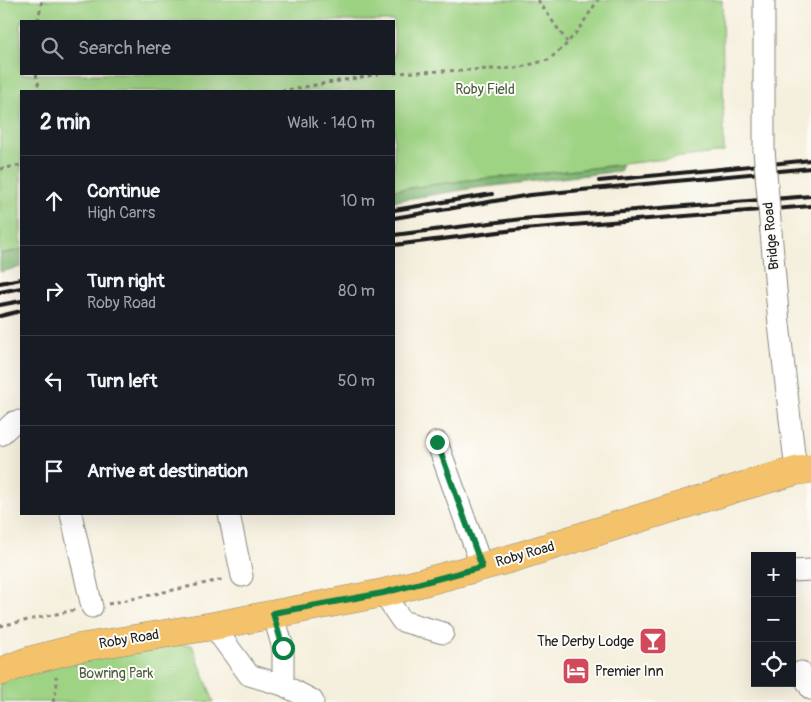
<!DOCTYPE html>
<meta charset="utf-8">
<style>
body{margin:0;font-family:Pangolin,sans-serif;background:#242831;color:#f1f3f6}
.controls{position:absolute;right:15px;bottom:15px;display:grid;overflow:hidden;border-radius:0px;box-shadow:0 5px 20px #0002}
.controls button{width:45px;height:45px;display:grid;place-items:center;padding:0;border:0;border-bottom:1px solid #363941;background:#171b24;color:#f1f3f6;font:25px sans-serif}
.stop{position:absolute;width:15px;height:15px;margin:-11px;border:4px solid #0b8043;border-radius:50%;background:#fff}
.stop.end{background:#0b8043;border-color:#fff;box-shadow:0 1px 5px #0008}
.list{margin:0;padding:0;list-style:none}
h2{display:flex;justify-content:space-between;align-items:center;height:65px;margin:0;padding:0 20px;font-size:21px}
h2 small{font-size:16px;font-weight:400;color:#9ea1a6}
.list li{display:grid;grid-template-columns:32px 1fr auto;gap:15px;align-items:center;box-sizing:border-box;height:90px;padding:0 20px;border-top:1px solid #363941}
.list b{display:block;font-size:19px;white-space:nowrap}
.list p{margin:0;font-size:16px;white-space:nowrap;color:#9ea1a6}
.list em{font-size:16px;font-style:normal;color:#9ea1a6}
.icon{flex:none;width:28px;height:28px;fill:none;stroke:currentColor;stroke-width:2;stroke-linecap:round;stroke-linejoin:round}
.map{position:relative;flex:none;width:811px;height:702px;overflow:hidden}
.search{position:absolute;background:#171b24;box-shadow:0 5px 20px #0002;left:20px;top:20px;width:375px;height:55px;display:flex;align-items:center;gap:12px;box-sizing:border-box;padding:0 18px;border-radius:0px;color:#9ea1a6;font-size:19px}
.panel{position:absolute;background:#171b24;box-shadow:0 5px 20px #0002;left:20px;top:90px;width:375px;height:425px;border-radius:0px}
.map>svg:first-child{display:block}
.green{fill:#9fd384;stroke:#5e7850;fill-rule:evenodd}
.forest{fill:#7fb572;stroke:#4e6847}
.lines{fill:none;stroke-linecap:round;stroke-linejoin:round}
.minor-casing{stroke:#88867c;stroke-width:23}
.major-casing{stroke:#88867c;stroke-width:29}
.path{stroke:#88867c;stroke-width:3;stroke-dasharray:4 4;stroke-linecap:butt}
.minor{stroke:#fff;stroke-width:21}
.major{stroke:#f4c26a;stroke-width:28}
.rail{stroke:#1c1c1c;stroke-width:4}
.minor-bridge-casing{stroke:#88867c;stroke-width:23;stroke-linecap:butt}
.minor-bridge{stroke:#fff;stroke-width:21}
.route{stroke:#0b8043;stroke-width:6}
.labels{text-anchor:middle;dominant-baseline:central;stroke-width:4;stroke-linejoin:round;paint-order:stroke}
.park-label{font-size:14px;fill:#4a5c40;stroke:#fdfcf7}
.street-label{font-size:14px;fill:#1c1c1c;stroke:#fdfcf7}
.poi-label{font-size:14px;fill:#1c1c1c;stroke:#fdfcf7;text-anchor:end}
</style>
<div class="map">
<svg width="811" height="702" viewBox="0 0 811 702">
<rect width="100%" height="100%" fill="#fdfcf7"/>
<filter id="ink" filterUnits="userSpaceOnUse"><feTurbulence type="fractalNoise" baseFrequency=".02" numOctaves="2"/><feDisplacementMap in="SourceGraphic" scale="10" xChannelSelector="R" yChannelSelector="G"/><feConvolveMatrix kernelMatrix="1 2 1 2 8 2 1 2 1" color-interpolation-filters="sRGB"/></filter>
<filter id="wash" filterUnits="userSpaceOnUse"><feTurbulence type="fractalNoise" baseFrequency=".0096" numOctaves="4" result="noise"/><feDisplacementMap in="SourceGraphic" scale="20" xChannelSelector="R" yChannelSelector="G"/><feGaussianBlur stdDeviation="1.12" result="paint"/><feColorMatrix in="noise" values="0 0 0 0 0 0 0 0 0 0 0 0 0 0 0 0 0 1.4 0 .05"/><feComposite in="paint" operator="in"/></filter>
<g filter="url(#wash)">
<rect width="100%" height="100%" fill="#f5efdd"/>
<path class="green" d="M0 0H722L724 152 557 172 468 180 394 190V91H21V250L0 254ZM21 21H394V74H21Z
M113 642 192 645 214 702H0V672Z"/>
<path class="forest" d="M623 165 620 171 468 189 394 201V190L468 180 557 172Z
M21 250V267L0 272V254Z"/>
</g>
<g filter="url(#ink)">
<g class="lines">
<defs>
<path id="minor" d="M764 150V0
M771 232 779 324 796 471
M0 435 14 422 21 421
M437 442 482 567
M71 514 92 607
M229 514 242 576
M792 571 811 570
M383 593 402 621 443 633
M273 613 283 648V685
M213 626 249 675 283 685 312 700 313 702
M801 672 811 689"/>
<path id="major" d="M0 672 28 661 78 648 213 626 383 593 513 558 740 487 796 471 811 469"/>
</defs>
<use href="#minor" class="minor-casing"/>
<use href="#major" class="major-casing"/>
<path class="path" d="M538 0 567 42
M38 21 42 0
M394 73 517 68 548 60 563 48 579 29 598 0
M36 74 40 91
M281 91 379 74
M0 169 21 165
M108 604 225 579
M0 626 75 610
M53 702 57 687 56 676"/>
<use href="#minor" class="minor"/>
<use href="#major" class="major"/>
<path class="rail" d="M599 181 811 160
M394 210 492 194
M394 218 530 195 811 168
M394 235 522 219 811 196
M394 245 523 229 811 206
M0 283 21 279
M0 292 21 288
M0 305 21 301
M0 316 21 311"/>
<defs>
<path id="minor-bridge" d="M764 150 771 232"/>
</defs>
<use href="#minor-bridge" class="minor-bridge-casing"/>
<use href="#minor-bridge" class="minor-bridge"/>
</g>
</g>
<g class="lines" filter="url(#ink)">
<path class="route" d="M283 648 273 613 383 593 482 567 437 442"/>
</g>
<defs>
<symbol id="bar-square" viewBox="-11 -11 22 22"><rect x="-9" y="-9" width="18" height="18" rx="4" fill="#d1495b" stroke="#fdfcf7"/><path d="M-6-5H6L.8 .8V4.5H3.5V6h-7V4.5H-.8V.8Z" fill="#fff"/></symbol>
<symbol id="hotel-square" viewBox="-11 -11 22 22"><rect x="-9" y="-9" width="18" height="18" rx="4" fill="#d1495b" stroke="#fdfcf7"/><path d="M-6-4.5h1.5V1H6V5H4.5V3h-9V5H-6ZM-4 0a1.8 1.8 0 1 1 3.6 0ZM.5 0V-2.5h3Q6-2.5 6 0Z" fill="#fff"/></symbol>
</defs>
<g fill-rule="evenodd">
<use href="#bar-square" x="637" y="625" width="32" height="32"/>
<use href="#hotel-square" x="560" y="655" width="32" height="32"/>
</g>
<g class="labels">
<g class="park-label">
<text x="485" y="89">Roby Field</text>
<text x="116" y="673">Bowring Park</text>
</g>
<g class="street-label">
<text transform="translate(771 236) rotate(-95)">Bridge Road</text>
<text transform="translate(525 554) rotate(-16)">Roby Road</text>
<text transform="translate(129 639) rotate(-9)">Roby Road</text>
</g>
<g class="poi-label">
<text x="634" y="641">The Derby Lodge</text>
<text x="595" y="671" text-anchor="start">Premier Inn</text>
</g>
</g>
</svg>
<div class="controls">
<button>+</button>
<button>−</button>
<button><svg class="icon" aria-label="locate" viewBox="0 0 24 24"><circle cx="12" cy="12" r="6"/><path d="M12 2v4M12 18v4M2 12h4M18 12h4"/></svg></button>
</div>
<div class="stop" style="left:283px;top:648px"></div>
<div class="stop end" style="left:437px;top:442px"></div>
<div class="search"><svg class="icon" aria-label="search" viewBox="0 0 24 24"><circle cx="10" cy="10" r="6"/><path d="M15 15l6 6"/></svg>Search here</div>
<section class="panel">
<h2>2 min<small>Walk · 140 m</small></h2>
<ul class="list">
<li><svg class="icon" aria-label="ahead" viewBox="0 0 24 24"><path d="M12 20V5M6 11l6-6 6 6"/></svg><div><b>Continue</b><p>High Carrs</p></div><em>10 m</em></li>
<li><svg class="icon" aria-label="right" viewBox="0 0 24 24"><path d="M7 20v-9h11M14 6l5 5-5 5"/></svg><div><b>Turn right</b><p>Roby Road</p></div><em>80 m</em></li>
<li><svg class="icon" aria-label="left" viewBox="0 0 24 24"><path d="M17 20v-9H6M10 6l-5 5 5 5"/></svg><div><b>Turn left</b></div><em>50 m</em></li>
<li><svg class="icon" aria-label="arrive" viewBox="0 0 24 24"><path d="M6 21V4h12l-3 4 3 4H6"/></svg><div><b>Arrive at destination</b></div></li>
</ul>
</section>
</div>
